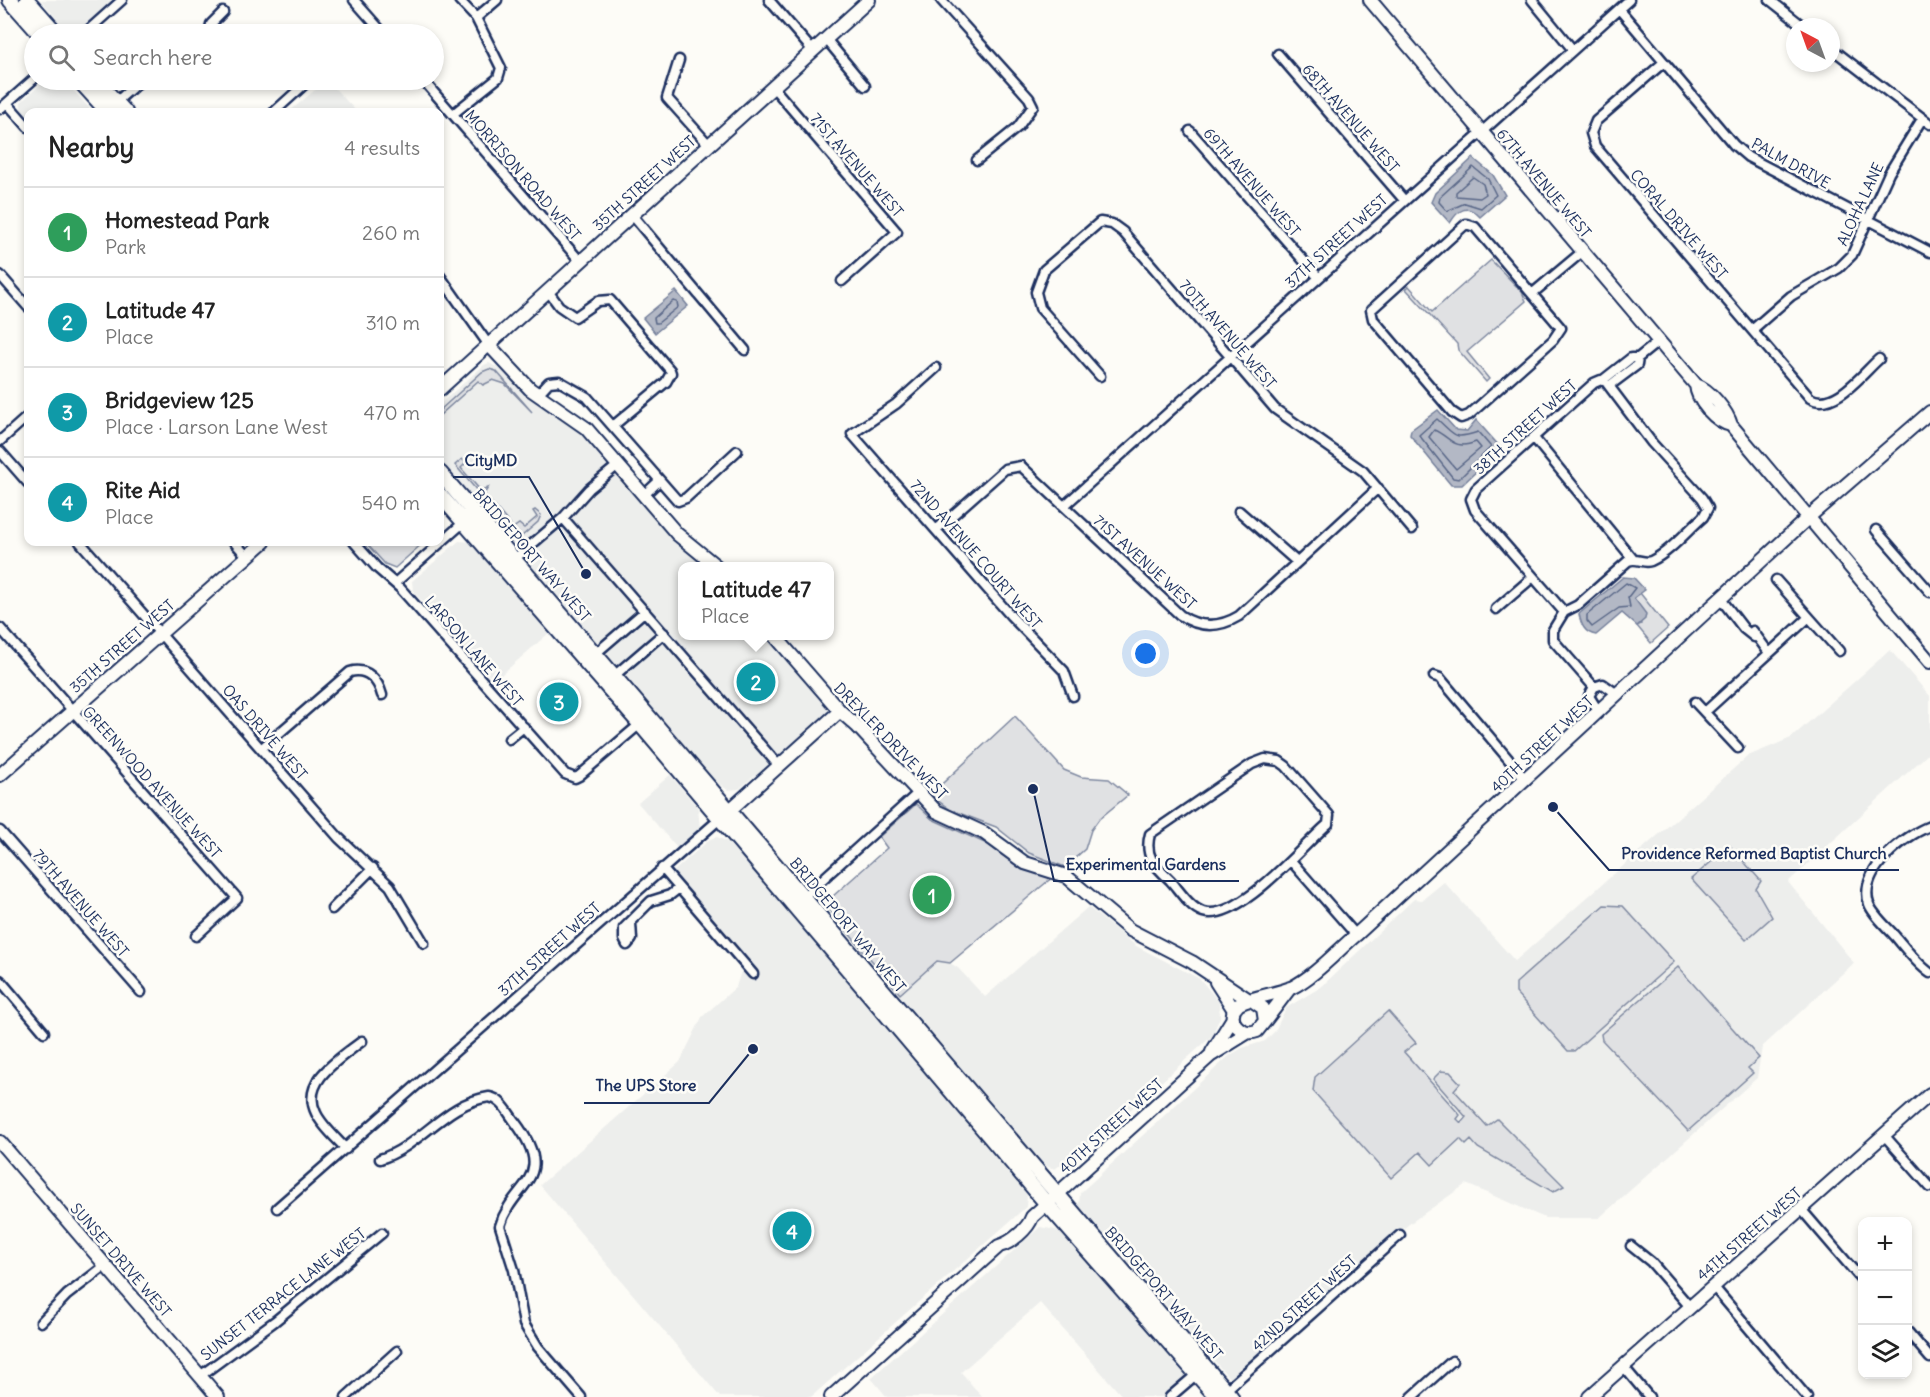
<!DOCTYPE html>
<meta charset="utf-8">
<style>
body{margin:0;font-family:Delius,sans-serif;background:#f6f6f6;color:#222}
.controls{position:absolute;right:18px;bottom:18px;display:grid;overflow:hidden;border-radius:12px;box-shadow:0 3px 9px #0003}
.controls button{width:54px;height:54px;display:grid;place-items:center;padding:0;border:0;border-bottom:2px solid #e0e0e0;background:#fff;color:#222;font:30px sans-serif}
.compass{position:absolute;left:1786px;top:18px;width:54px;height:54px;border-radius:50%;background:#fff;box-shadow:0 3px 9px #0003;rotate:319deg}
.you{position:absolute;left:1146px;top:654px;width:21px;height:21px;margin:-15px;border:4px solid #fff;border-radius:50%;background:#1a73e8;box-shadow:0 0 0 9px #1a73e833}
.badge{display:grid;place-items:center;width:39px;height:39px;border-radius:50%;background:#1b2f5e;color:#fff;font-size:20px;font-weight:700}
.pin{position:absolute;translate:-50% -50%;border:3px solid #fff;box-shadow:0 2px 6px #0006}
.popup{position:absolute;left:678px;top:562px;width:156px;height:78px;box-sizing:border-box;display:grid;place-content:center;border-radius:12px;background:#fff;filter:drop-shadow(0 2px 4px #0005);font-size:20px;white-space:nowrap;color:#767676}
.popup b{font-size:22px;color:#222}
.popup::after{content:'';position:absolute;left:50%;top:100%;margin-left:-12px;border:12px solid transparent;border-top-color:#fff}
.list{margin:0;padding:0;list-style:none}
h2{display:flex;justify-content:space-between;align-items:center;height:78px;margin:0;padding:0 24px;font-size:26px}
h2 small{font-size:20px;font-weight:400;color:#767676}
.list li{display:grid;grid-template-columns:39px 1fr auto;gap:18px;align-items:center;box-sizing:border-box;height:90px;padding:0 24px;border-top:2px solid #e0e0e0}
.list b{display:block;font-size:22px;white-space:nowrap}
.list p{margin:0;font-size:20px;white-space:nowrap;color:#767676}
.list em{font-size:20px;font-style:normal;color:#767676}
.icon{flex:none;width:33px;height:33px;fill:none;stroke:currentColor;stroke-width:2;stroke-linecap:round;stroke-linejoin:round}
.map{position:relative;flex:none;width:1930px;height:1397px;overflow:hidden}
.search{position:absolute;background:#fff;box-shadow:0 3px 9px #0003;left:24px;top:24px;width:420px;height:66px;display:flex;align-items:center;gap:15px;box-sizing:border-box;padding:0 21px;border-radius:33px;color:#767676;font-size:22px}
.panel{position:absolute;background:#fff;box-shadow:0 3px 9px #0003;left:24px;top:108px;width:420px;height:438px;border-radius:12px}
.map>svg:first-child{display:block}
.built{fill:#edeeec}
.green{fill:#e0e1e3;stroke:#7e88a0;stroke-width:1.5}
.water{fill:#b3b8c5;stroke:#76819c;stroke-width:1.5}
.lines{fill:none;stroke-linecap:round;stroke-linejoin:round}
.shore{stroke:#586687;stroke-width:1.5}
.street-casing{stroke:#1b2f5e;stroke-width:13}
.secondary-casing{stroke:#1b2f5e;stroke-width:16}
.primary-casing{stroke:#1b2f5e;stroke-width:18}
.street{stroke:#fdfcf7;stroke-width:8}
.secondary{stroke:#fdfcf7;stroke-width:12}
.primary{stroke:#fdfcf7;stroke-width:14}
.labels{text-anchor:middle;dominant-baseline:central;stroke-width:5;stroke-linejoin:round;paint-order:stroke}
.street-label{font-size:15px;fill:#1b2f5e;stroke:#fdfcf7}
.leader{fill:none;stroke:#1b2f5e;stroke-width:2}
.callout-dot{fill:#1b2f5e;stroke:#fdfcf7;stroke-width:2}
.callout-label{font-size:16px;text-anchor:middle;font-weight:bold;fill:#1b2f5e;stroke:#fdfcf7;stroke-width:5;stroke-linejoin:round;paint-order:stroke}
</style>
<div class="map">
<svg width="1930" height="1397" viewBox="0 0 1930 1397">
<rect width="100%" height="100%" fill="#fdfcf7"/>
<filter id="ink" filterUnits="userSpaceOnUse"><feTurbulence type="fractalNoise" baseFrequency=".0167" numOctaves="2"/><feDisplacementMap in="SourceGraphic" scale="12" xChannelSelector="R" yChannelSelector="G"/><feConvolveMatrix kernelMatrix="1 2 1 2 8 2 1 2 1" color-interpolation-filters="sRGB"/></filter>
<g filter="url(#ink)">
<path class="built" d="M41 0H114L74 33 67 31Z
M45 80H64L93 112H28V122L21 113V102Z
M327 80 357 112H289Z
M489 363 500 369 526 395 580 430 709 566H682V636H769L825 701 828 712 826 717 761 774 754 776 739 789 728 790 709 777 440 463V404L484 365Z
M459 541 471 542 549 633 494 681 413 591 412 581Z
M1890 650 1930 696V752L1788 882 1854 963 1762 1047 1757 1078 1599 1218H1545L1466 1184 1409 1224 1230 1379 1079 1205 1080 1193 1229 1056 1242 1048 1265 1041 1275 1031 1286 1008 1321 987 1414 899 1422 900 1444 882 1515 961 1748 756 1791 738Z
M670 775 698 808 700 829 677 848 638 803Z
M717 837 726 841 798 919 1027 1195 1026 1207 811 1397H720L540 1185 680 1062 702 1017 736 987 742 968 687 905 673 872 710 839Z
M1088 907 1136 946 1200 979 1219 1002 1220 1017 1212 1036 1097 1140H1093L1055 1169 1046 1166 1020 1137 902 1001 900 994 937 961 950 963 958 968 985 997Z
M1040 1227 1056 1230 1064 1236 1191 1382 1174 1397H1123L1040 1303 961 1372 982 1397H887L871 1378Z"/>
<path class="green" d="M1491 260 1522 292 1526 301 1467 352 1489 379 1486 382 1458 350 1457 344 1406 289 1409 286 1432 312Z
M489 369 496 371 532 412 505 384 493 380 483 385 478 381 440 415V410L482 372Z
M462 459 466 463 461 468 481 491 488 488 484 494 513 528 519 524 524 528 537 517 533 511 535 510 541 515 538 522 522 536 515 535 455 465Z
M365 542H424L395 568 385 564Z
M1640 593 1668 628 1651 643 1637 626 1641 624 1634 598Z
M1015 716 1064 770 1081 777 1109 779 1128 795 1099 819 1091 830 1085 849 1065 867 1029 853 996 827 951 810 930 795Z
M916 804 932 819 987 844 1023 870 1054 876 950 963 937 961 900 994 824 904 887 848 879 837Z
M1730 846 1761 881 1756 889 1772 917 1746 940 1691 879Z
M1604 905 1623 906 1674 962 1574 1051H1568L1516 993V983Z
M1678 967 1759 1058 1748 1068 1753 1073 1688 1131 1602 1040 1601 1034Z
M1388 1011 1416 1043 1404 1052 1460 1115 1457 1119 1461 1123 1466 1117 1433 1079 1441 1071 1450 1072 1460 1083 1454 1090 1487 1126 1497 1119 1564 1186 1553 1192 1478 1148 1471 1140 1466 1145 1460 1139 1432 1165 1420 1152 1391 1178 1313 1091 1315 1077Z"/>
<path class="water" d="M1473 158 1493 175 1505 195 1480 217C1467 203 1458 210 1450 223L1431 202 1435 193Z
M676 291 688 306 655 333 643 318Z
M1438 410 1456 430 1467 431 1476 420 1501 448 1462 485H1451L1410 435 1411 430Z
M1623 577 1634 578 1645 590 1634 598 1646 614 1645 619 1637 626 1622 613 1596 635C1584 633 1581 624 1579 614Z"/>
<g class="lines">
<path class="shore" d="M1473 167 1488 179 1496 195 1481 208 1465 203 1447 211 1439 202 1440 197Z
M1473 177 1483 184 1486 194 1480 198 1456 196V192Z
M673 301 677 302 678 307 658 323H655L654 318Z
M1437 419C1456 436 1453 440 1478 432L1491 447 1459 479 1453 478 1419 435Z
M1434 430C1451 437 1452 451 1476 442L1481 448 1456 469 1429 437Z
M1626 583 1635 588 1628 597 1630 607 1619 608 1592 627 1587 621V615Z"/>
<defs>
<path id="street" d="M354 0 384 34
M769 0 813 51
M941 0 1029 98 1033 106 1018 127 977 160
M1532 0 1573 50
M1770 0 1804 27
M1619 9 1734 145 1748 157 1930 252
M476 18 497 0
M84 34 122 0
M209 34 211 24 223 12
M826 39 865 86
M1831 48 1930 124
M1278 54 1404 200
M679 60 667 98 709 145
M1664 62 1596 121 1591 133 1595 146 1810 398C1834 412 1862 374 1879 359
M423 80 580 261
M773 87 897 232 842 281
M116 102 141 80
M7 103 28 127
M0 109 34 79
M274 112 306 83
M453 114 498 78 501 68 476 18 459 0
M1190 131 1318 277
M632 215 745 350
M1466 224 1475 227 1561 328 1553 340 1469 415 1461 418 1452 412 1373 319 1371 310Z
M0 275 28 307
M440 276 488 344
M548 291 559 306 575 317 598 301 610 300 670 370 671 373 666 382 613 426
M1533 293 1582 252
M1752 330 1791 296 1839 268 1852 255 1889 173 1922 119
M936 368 896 404 852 434 1011 616 1064 671 1073 696
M1100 376 1040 308 1036 292 1044 270 1100 222 1112 224 1123 232 1275 409 1363 471 1412 529
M1601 380 1606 382 1652 443 1702 498 1708 508 1703 517C1688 530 1670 552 1651 561 1643 564 1637 557 1628 561L1578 605 1564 612 1475 510 1471 499 1476 489 1594 383Z
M1603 380 1631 358H1638
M1609 386 1637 365 1638 358 1659 341
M537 395 549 382 559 381 587 397 678 501 686 498 737 451
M1534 438 1633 559
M0 441 28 416
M0 451 28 483
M644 495 659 481
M1064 506 1629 0
M1239 511 1297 562
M563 518 779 766
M936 530 1005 469 1021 466 1180 615C1199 628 1219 628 1239 616L1378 488
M1876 530 1930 592
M80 542 339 838 390 886 424 943
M234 542 247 556
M354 542 377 568 400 588 565 774 575 778 579 776 640 724
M511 562 563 518 589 489 618 465
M1776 580 1839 651
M395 583 463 523
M1721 599 1744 629 1754 637
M1496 609 1533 577
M1564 612 1553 630V640L1594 687
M0 628 237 898 196 936
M1753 631 1769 653
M595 654 645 611
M614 676 664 633
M1434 676 1440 678 1526 780
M1695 702 1738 748
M1599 712 1589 696 1594 687 1603 684 1617 694
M1705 712 1808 618
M509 739 524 727
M262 748 350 672C367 667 378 680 382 695
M1265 759 1279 761 1286 766 1329 815 1328 824C1303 845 1239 923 1203 912 1190 908 1179 890 1170 880 1154 865 1144 856 1150 834L1252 764Z
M1930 826C1904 836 1858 871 1869 904 1873 915 1887 927 1895 936 1906 949 1916 963 1930 973
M0 831 141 992
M1292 862 1356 935
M662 868 753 974
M803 897 918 793
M332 909 373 868
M627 945 624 939V928L651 901 670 895 679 888
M627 945 632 939 631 923
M0 980 44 1032
M1884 1135 1930 1187
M346 1149C336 1138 322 1126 316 1113 300 1081 341 1058 362 1041
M380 1159C421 1146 445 1103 489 1097 502 1099 508 1113 515 1122 559 1180 513 1181 500 1226L514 1270 524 1324 538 1347 581 1397
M277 1208 723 816
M1801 1209 1862 1280
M1631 1246 1651 1262 1690 1307
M1713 1286 1807 1397
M41 1322 67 1295 106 1265
M1908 1332 1930 1358
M1623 1366 1649 1397
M200 1376 275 1321 382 1233
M1226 1390 1400 1235
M346 1397 397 1351
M1170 1397 1198 1373
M1412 1397 1452 1361"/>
<path id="secondary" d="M1370 0 1696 385C1710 390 1727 411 1731 425L1930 662
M488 344 530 389 586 428 677 534 716 566
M1696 385C1697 401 1716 422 1731 425
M440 389 869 0
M775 636 840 711 857 726 936 811 984 833 1025 863 1066 876 1130 930 1192 962 1249 1000
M0 775 264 542
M730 810 840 711
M1216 982 1234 1010
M1253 1001 1263 1008 1265 1021 1257 1031C1240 1037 1224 1018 1238 1005 1245 999 1279 993 1291 988 1315 976 1336 952 1356 935L1810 516 1930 412
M1265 1021 1290 988
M1212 1052 1233 1018
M0 1142 218 1397
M831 1397 999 1246C1011 1243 1028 1229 1032 1217L1210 1056 1247 1033
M1589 1397 1930 1094"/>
<path id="primary" d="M10 0 40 34
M27 0 57 34
M79 80 108 112
M96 80 125 112
M440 473 1231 1397
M440 495 640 724 1047 1204 1217 1397"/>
</defs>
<use href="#street" class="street-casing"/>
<use href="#secondary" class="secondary-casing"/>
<use href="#primary" class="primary-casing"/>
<use href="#street" class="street"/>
<use href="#secondary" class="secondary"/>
<use href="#primary" class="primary"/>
</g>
</g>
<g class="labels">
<g class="street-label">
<text transform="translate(1351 118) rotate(49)">68TH AVENUE WEST</text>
<text transform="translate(1791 163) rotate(29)">PALM DRIVE</text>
<text transform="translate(857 165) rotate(49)">71ST AVENUE WEST</text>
<text transform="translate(523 175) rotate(49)">MORRISON ROAD WEST</text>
<text transform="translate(1252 182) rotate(49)">69TH AVENUE WEST</text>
<text transform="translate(644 183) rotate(-42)">35TH STREET WEST</text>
<text transform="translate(1544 183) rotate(50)">67TH AVENUE WEST</text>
<text transform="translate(1860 204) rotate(-65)">ALOHA LANE</text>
<text transform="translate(1679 224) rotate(49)">CORAL DRIVE WEST</text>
<text transform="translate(1336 241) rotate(-42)">37TH STREET WEST</text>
<text transform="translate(1228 334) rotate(49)">70TH AVENUE WEST</text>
<text transform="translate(1525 427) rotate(-42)">38TH STREET WEST</text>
<text transform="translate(976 554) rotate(49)">72ND AVENUE COURT WEST</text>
<text transform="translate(532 555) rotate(49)">BRIDGEPORT WAY WEST</text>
<text transform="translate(1145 562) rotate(42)">71ST AVENUE WEST</text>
<text transform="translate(122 646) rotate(-41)">35TH STREET WEST</text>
<text transform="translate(474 651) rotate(49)">LARSON LANE WEST</text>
<text transform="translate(265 732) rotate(49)">OAS DRIVE WEST</text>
<text transform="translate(891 741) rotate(46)">DREXLER DRIVE WEST</text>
<text transform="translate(1542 744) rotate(-43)">40TH STREET WEST</text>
<text transform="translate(152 782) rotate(48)">GREENWOOD AVENUE WEST</text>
<text transform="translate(81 903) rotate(49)">79TH AVENUE WEST</text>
<text transform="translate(848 925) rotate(50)">BRIDGEPORT WAY WEST</text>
<text transform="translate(549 949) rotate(-42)">37TH STREET WEST</text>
<text transform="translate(1111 1126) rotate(-42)">40TH STREET WEST</text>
<text transform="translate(1749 1234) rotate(-41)">44TH STREET WEST</text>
<text transform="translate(121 1260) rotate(49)">SUNSET DRIVE WEST</text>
<text transform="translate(1164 1293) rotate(49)">BRIDGEPORT WAY WEST</text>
<text transform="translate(283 1294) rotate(-38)">SUNSET TERRACE LANE WEST</text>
<text transform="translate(1304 1303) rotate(-42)">42ND STREET WEST</text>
</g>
</g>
<path class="leader" d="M586 574L529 477H453M1553 807L1609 870H1899M1033 789L1054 881H1239M753 1049L709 1103H584"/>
<g class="callout-dot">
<circle cx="586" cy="574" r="6"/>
<circle cx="1553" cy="807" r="6"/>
<circle cx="1033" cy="789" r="6"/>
<circle cx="753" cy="1049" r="6"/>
</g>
<g class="callout-label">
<text x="491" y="466">CityMD</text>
<text x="1754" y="859">Providence Reformed Baptist Church</text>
<text x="1146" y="870">Experimental Gardens</text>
<text x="646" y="1091">The UPS Store</text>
</g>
</svg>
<div class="controls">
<button>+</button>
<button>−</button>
<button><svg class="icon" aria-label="layers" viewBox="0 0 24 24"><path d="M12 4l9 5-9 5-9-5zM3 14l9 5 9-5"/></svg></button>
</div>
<svg class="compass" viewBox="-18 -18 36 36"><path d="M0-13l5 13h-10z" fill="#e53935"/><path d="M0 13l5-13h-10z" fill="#767676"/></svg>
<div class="you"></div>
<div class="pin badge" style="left:932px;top:895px;background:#2e9e5b">1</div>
<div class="pin badge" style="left:756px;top:682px;background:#0f9aa8">2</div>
<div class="popup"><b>Latitude 47</b>Place</div>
<div class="pin badge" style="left:559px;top:702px;background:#0f9aa8">3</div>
<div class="pin badge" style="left:792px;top:1231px;background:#0f9aa8">4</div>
<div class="search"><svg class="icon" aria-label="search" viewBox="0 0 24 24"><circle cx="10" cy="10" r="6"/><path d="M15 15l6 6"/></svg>Search here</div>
<section class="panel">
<h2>Nearby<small>4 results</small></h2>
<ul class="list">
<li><span class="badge" style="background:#2e9e5b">1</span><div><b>Homestead Park</b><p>Park</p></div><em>260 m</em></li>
<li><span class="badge" style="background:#0f9aa8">2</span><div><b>Latitude 47</b><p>Place</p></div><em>310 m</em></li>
<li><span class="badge" style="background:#0f9aa8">3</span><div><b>Bridgeview 125</b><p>Place · Larson Lane West</p></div><em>470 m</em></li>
<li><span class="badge" style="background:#0f9aa8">4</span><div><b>Rite Aid</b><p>Place</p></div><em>540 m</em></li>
</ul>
</section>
</div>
